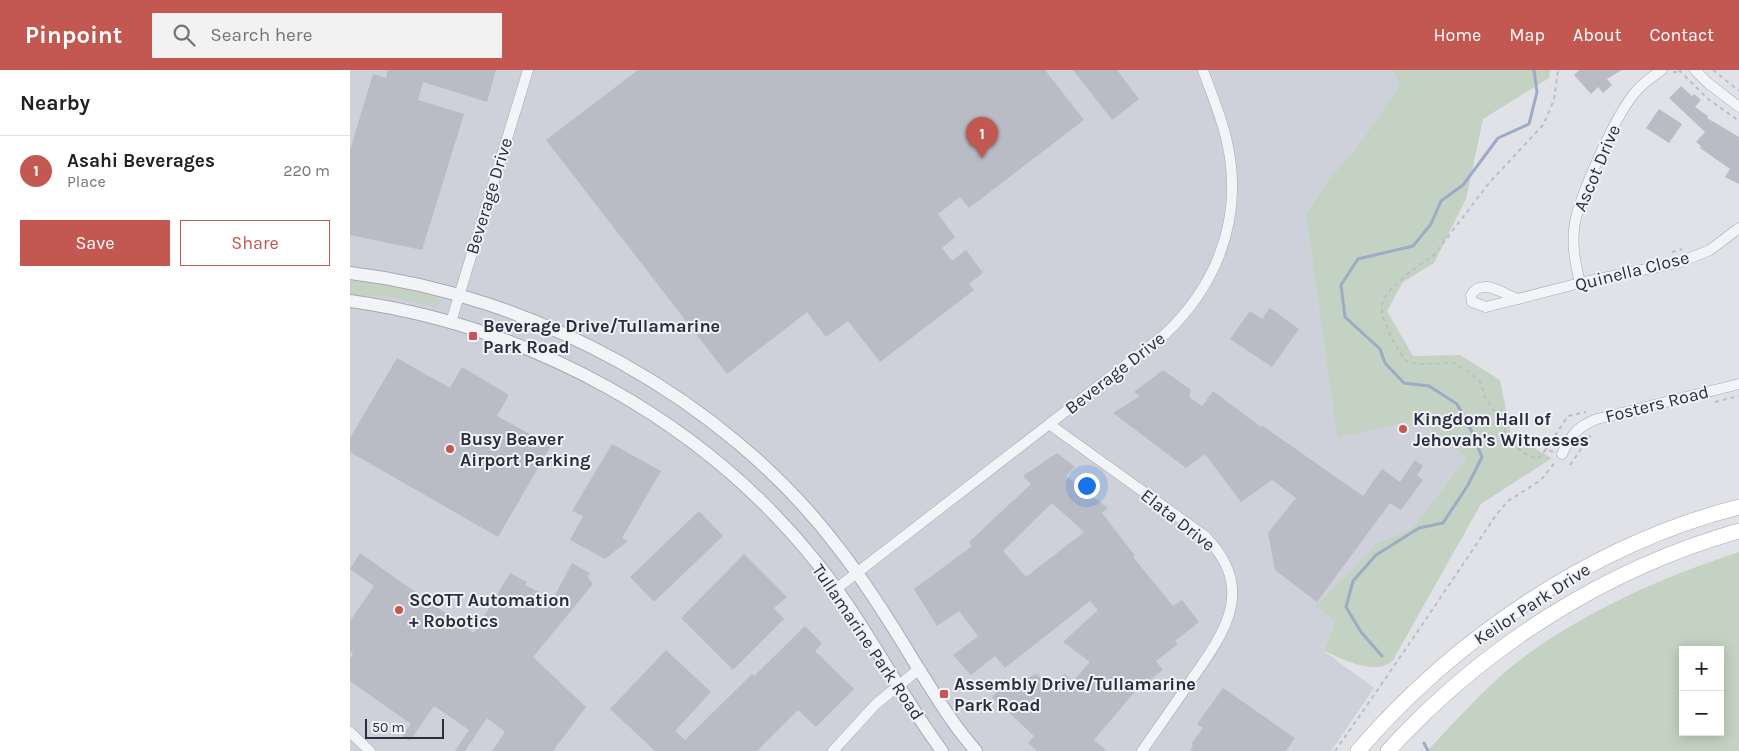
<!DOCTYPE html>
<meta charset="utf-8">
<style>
body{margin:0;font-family:Karla,sans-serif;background:#f2f2f2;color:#222}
.controls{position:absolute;right:15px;bottom:15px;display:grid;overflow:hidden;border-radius:0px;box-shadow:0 2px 12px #0003}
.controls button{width:45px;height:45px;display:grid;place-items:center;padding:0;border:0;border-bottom:1px solid #e0e0e0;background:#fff;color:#222;font:25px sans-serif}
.scale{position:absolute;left:15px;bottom:12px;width:79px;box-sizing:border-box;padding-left:5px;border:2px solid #2b2e3f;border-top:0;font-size:14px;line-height:18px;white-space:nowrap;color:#2b2e3f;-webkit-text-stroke:4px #f0f2f6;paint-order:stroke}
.you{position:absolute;left:736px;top:415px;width:18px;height:18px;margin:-12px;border:4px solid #fff;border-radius:50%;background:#1a73e8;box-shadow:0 0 0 8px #1a73e833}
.badge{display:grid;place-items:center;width:32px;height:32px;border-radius:50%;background:#c25851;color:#fff;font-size:16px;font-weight:700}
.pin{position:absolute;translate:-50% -41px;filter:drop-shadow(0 1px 2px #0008)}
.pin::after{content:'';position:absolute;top:26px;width:18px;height:15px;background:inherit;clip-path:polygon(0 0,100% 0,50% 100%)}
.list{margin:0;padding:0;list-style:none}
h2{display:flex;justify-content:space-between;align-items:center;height:65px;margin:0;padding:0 20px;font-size:21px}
h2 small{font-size:16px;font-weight:400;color:#767676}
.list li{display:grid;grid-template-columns:32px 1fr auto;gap:15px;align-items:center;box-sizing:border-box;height:70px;padding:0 20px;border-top:1px solid #e0e0e0}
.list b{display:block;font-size:19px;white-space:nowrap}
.list p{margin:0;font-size:16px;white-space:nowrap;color:#767676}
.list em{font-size:16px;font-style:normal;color:#767676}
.actions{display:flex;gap:10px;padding:15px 20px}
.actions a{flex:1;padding:11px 0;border:1px solid #c25851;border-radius:0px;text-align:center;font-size:18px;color:#c25851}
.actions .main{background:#c25851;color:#fff}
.icon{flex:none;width:28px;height:28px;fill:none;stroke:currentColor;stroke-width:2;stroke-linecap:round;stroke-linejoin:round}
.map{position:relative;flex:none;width:1389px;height:681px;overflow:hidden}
header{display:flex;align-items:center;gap:30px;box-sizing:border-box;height:70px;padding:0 25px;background:#c25851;color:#fff}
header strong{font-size:24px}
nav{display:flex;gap:28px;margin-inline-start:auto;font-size:18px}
.search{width:350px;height:45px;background:#f2f2f2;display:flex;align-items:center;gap:12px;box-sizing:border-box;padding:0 18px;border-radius:0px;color:#767676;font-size:19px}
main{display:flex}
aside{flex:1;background:#fff}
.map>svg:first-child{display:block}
.built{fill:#cfd1da}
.green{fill:#c3d2c3;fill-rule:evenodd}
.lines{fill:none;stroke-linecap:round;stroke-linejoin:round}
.stream{stroke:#9faac5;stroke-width:3}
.building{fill:#b9bbc5;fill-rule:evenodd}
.minor-casing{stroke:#a7a8b2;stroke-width:11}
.tertiary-casing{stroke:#a7a8b2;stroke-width:14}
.primary-casing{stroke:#a1a5b3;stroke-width:16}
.path{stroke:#bbbdc3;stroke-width:2;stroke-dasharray:4 4;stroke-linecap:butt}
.minor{stroke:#f3f4f7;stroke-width:10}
.tertiary{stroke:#f3f4f7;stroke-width:12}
.primary{stroke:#fff;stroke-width:15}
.poi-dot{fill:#c25851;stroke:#f0f2f6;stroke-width:2}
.labels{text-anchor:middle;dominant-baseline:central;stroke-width:4;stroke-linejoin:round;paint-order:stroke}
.street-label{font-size:18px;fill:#2b2e3f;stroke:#f0f2f6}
.poi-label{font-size:18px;font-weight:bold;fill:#2b2e3f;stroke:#f0f2f6;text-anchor:start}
</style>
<header>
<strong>Pinpoint</strong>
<div class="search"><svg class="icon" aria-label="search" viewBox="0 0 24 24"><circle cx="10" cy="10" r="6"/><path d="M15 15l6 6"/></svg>Search here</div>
<nav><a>Home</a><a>Map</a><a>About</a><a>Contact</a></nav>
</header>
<main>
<aside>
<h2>Nearby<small></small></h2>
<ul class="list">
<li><span class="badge">1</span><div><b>Asahi Beverages</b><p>Place</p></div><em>220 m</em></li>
</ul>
<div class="actions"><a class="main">Save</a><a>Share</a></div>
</aside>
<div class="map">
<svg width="1389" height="681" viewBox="0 0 1389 681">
<rect width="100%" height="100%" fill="#e1e2e8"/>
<path class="built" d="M0 0H1043L1049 16 1005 80 977 111 956 145 987 366 1068 350 1116 388 1063 457 1026 474 965 537 985 551 974 581 1024 618 981 681H0Z"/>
<path class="green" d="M1043 0H1200L1199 8 1133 49 1116 129 1084 193 1053 212 1037 241 1063 286 1110 285 1150 310 1161 365 1202 388 1131 434 1043 590C1027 607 992 589 974 581L985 551 965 537 1026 474 1063 457 1116 388 1068 350 987 367 956 145 977 111 1005 80 1049 16Z
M0 209 56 218 84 225 88 228 90 233 85 237 42 227 0 225Z
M1389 482V681H1077C1104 653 1131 622 1161 597 1228 544 1309 508 1389 482ZM1333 580H1370V662H1333Z"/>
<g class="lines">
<path class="stream" d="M1032 586 1011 562 996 537 1003 511 1026 485 1069 458 1093 453 1118 415 1132 387 1121 360 1107 334 1079 316 1054 313 1035 293 1030 279 995 247 991 215 1008 189 1063 176 1081 154 1091 131 1113 115 1148 68 1179 54 1187 22 1184 0
M1074 673 1078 681"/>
</g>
<path class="building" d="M38 0H146L137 32 73 12 68 30 114 44 72 180 0 165V80L23 4 36 8Z
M288 0H695L734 50 619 138 610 127 588 144 605 167 592 178 602 191 616 180 633 203 619 214 624 220 530 292 498 251 476 267 457 242 377 304 196 70Z
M723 0H767L789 29 762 50Z
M1229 0H1272L1257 9 1262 15 1253 23 1248 17 1241 24 1224 5Z
M1331 16 1342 26 1344 24 1351 30 1345 37 1358 46 1357 48 1389 67V114L1375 107 1380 99 1350 78 1351 76 1346 72 1355 62 1319 28Z
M1309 39 1332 54 1319 73 1296 58Z
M920 238 949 259 922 297 880 269 900 241 912 249Z
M47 288 100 318 112 297 159 325 147 346 201 376 148 467 0 382V368Z
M813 300 841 320 839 327 852 336 863 321 911 357 913 356 1013 426 1032 399 1050 412 1065 390 1073 396 1067 405 1073 410 1051 440 1040 433 967 532 925 500 918 463 946 428 922 410 891 432 855 384 836 398 763 343 790 326 784 322Z
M262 374 311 401 272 468 278 471 255 489 220 470 233 446 222 441Z
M707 383 725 397 716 406 758 438 752 443 785 486 783 487 823 536 832 530 849 552 825 571 828 574 806 591 813 600 787 619 744 670 757 681H687L678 673 684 666 642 627 658 609 663 615 686 604 703 616 714 604 723 611 740 592 713 572 748 540 740 531 655 598 645 586 621 605 603 585 628 566 609 541 587 556 564 519 622 476 619 472 681 414 673 406ZM702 433 734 462 676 507 653 481Z
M349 441 373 466 304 532 280 507Z
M10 483 124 563 160 503 177 512 175 515 203 529 222 493 240 503 237 506 243 514 183 587 236 637 203 681H142L155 662 137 648 115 681H105L119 660 84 636 60 671 52 666 61 654 0 611V589L3 584 0 581V551L24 516 0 499Z
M394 484 437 527 424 538 434 549 383 600 331 548Z
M455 556 472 573 465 581 504 619 466 657 448 640 407 681H305L260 639 316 580 361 622 325 661 335 670 402 604 404 606Z
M873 618 945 668 936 681H840L843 675 841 674 853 658 847 654Z"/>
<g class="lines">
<defs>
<path id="minor" d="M1345 0 1358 13 1389 37
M1230 213C1226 196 1222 178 1224 160 1226 131 1265 48 1283 25 1291 14 1301 7 1312 0
M1168 229C1153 224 1132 207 1121 225L1122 232 1136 237 1230 213 1330 192 1360 180 1389 158
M101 252 178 0
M699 354 855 466C907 519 875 562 840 612 824 635 808 658 792 681
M1212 384C1220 366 1228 356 1247 349L1389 314
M486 519 813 266C864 219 890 156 880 88 876 58 863 28 853 0
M0 662 20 681
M483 681 526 634 569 599"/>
<path id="tertiary" d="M0 203C184 225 374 328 487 476 516 513 541 553 565 593 584 623 602 654 626 681
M0 231C180 256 353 350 467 493 514 552 547 620 592 681"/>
<path id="primary" d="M1008 681C1105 568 1243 474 1389 437
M1038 681C1132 578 1254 499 1389 461"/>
</defs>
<use href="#minor" class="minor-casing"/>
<use href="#tertiary" class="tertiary-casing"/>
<use href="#primary" class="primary-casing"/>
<path class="path" d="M1329 0 1358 29 1389 51
M1363 0 1389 21
M1323 2H1331
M1322 182 1332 179
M1365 332 1389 326
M1196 379 1218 346 1236 342
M1203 382 1196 379 1188 389 1179 386 1161 374 1157 368 1153 354 1135 327 1130 312 1117 301 1104 293 1067 294 1056 291 1042 269 1032 245V234L1037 223 1061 201 1084 185 1139 113 1193 55 1204 30 1208 0
M1220 395 1242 363
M985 681C1040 603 1093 524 1146 445L1158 431 1191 410 1206 391"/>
<use href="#minor" class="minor"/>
<use href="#tertiary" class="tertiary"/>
<use href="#primary" class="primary"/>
</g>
<g class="poi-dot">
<rect x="118" y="261" width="10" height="10" rx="2.5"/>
<circle cx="1053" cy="359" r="5"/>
<circle cx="100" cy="379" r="5"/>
<circle cx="49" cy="540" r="5"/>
<rect x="589" y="619" width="10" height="10" rx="2.5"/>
</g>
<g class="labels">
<g class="street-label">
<text transform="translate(1247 98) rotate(-67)">Ascot Drive</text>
<text transform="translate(139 126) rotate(-73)">Beverage Drive</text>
<text transform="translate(1282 201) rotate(-14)">Quinella Close</text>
<text transform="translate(765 303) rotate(-38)">Beverage Drive</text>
<text transform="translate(1307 334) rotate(-14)">Fosters Road</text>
<text transform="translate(828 450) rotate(38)">Elata Drive</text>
<text transform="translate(1182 534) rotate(-33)">Keilor Park Drive</text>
<text transform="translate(518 572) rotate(56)">Tullamarine Park Road</text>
</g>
<g class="poi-label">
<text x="133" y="256">Beverage Drive/Tullamarine<tspan x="133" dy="21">Park Road</tspan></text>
<text x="1063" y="349">Kingdom Hall of<tspan x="1063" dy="21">Jehovah's Witnesses</tspan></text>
<text x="110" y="369">Busy Beaver<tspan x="110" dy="21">Airport Parking</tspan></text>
<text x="59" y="530">SCOTT Automation<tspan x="59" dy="21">+ Robotics</tspan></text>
<text x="604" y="614">Assembly Drive/Tullamarine<tspan x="604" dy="21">Park Road</tspan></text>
</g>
</g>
</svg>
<div class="controls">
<button>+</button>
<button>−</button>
</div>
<div class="scale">50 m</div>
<div class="you"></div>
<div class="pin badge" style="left:632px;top:88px">1</div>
</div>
</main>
